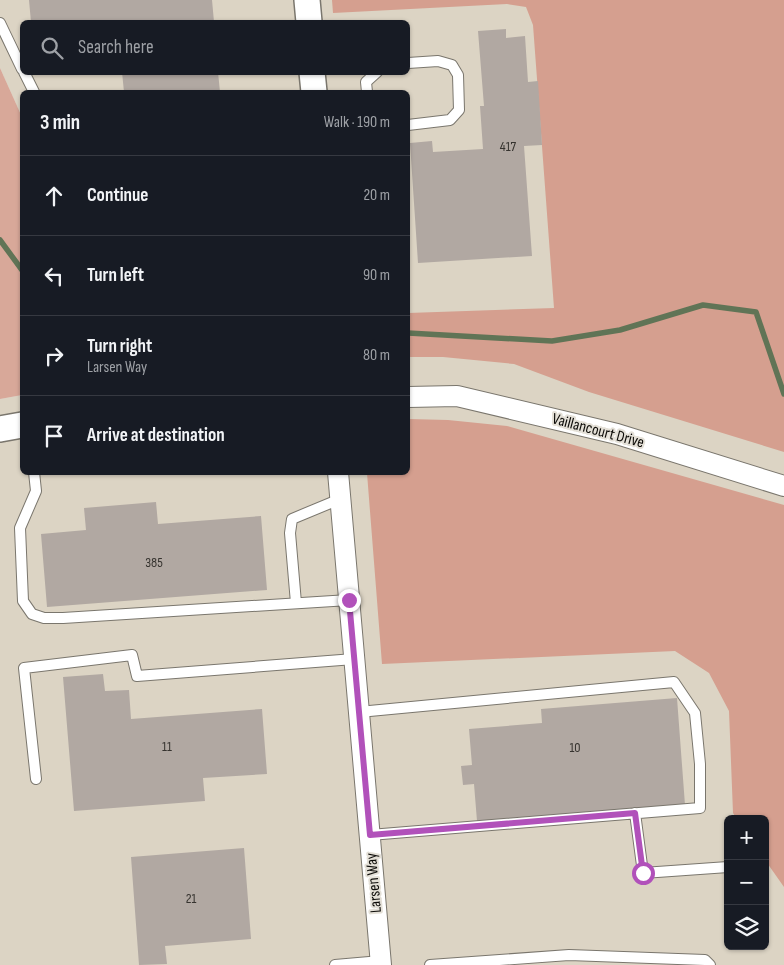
<!DOCTYPE html>
<meta charset="utf-8">
<style>
body{margin:0;font-family:"Sofia Sans Condensed",sans-serif;background:#20242c;color:#f1f3f6}
.controls{position:absolute;right:15px;bottom:15px;display:grid;overflow:hidden;border-radius:8px;box-shadow:0 1px 4px #0004}
.controls button{width:45px;height:45px;display:grid;place-items:center;padding:0;border:0;border-bottom:1px solid #363941;background:#171b24;color:#f1f3f6;font:25px sans-serif}
.stop{position:absolute;width:15px;height:15px;margin:-11px;border:4px solid #b151ba;border-radius:50%;background:#fff}
.stop.end{background:#b151ba;border-color:#fff;box-shadow:0 1px 5px #0008}
.list{margin:0;padding:0;list-style:none}
h2{display:flex;justify-content:space-between;align-items:center;height:65px;margin:0;padding:0 20px;font-size:21px}
h2 small{font-size:16px;font-weight:400;color:#9ea1a6}
.list li{display:grid;grid-template-columns:32px 1fr auto;gap:15px;align-items:center;box-sizing:border-box;height:80px;padding:0 20px;border-top:1px solid #363941}
.list b{display:block;font-size:19px;white-space:nowrap}
.list p{margin:0;font-size:16px;white-space:nowrap;color:#9ea1a6}
.list em{font-size:16px;font-style:normal;color:#9ea1a6}
.icon{flex:none;width:28px;height:28px;fill:none;stroke:currentColor;stroke-width:2;stroke-linecap:round;stroke-linejoin:round}
.map{position:relative;flex:none;width:784px;height:965px;overflow:hidden}
.search{position:absolute;background:#171b24;box-shadow:0 1px 4px #0004;left:20px;top:20px;width:390px;height:55px;display:flex;align-items:center;gap:12px;box-sizing:border-box;padding:0 18px;border-radius:8px;color:#9ea1a6;font-size:19px}
.panel{position:absolute;background:#171b24;box-shadow:0 1px 4px #0004;left:20px;top:90px;width:390px;height:385px;border-radius:8px}
.map>svg:first-child{display:block}
.built{fill:#dcd4c4;fill-rule:evenodd}
.green{fill:#d8a899}
.forest{fill:#d59f8f}
.lines{fill:none;stroke-linecap:round;stroke-linejoin:round}
.stream{stroke:#607456;stroke-width:5.5}
.building{fill:#b1a8a2}
.service-casing{stroke:#7a766d;stroke-width:12}
.minor-casing{stroke:#7a766d;stroke-width:22}
.tertiary-casing{stroke:#7a766d;stroke-width:28}
.service{stroke:#fff;stroke-width:10}
.minor{stroke:#fff;stroke-width:20}
.tertiary{stroke:#fff;stroke-width:25}
.route{stroke:#b151ba;stroke-width:6}
.labels{text-anchor:middle;dominant-baseline:central;stroke-width:4;stroke-linejoin:round;paint-order:stroke}
.number-label{font-size:14px;fill:#36332f}
.street-label{font-size:16px;fill:#0d0c09;stroke:#e4e0d7}
</style>
<div class="map">
<svg width="784" height="965" viewBox="0 0 784 965">
<rect width="100%" height="100%" fill="#e4e0d7"/>
<path class="built" d="M0 0H784V965H0V399L22 395V472H408V92H22V117L0 68ZM22 22H408V72H22ZM728 819H765V946H728Z"/>
<path class="green" d="M0 68 22 117V395L0 399Z"/>
<path class="forest" d="M332 0H784V452L589 392 514 364 443 357H408V313L554 308 533 25 526 7 507 4 333 13Z
M408 419 448 420 507 426 784 505V887L765 860V819H737L733 813 729 711 709 673 675 651 382 664 367 473 408 472Z"/>
<g class="lines">
<path class="stream" d="M0 240 22 270
M408 333 552 341 620 330 703 305 756 312 784 394"/>
</g>
<path class="building" d="M29 0H212L214 22H31Z
M506 29V38L525 36 528 82 538 81 542 145 524 146 532 256 418 263 410 143 432 141 433 152 483 149 480 106H484L478 31Z
M122 72H218L220 92H124Z
M156 502 158 524 261 516 267 590 47 607 41 534 86 530 84 508Z
M103 674 105 691 129 690 131 719 262 709 267 774 203 778 205 801 74 811 63 677Z
M677 698 685 805 477 821 474 784 463 785 461 766 472 765 469 729 542 723 541 709Z
M244 848 251 939 165 946 167 964 139 965 131 857Z"/>
<g class="lines">
<defs>
<path id="service" d="M0 23 22 69
M408 63 438 61 452 65 458 75 459 110 450 120 408 125
M24 72 34 92
M367 92 366 82 377 72
M34 472 36 491 20 528 23 601 32 614 44 618H63L349 600
M296 603 290 533 292 519 340 499
M359 712 674 682 695 713 700 764V808L370 835
M36 779 24 668 132 655 137 676 354 659
M635 813 643 873 728 867
M335 965 381 961
M430 965 569 955 705 960 710 965"/>
<path id="minor" d="M408 397 457 396 617 434 784 486
M338 472 381 965"/>
<path id="tertiary" d="M307 0 309 22
M312 72 314 92
M0 429 22 425"/>
</defs>
<use href="#service" class="service-casing"/>
<use href="#minor" class="minor-casing"/>
<use href="#tertiary" class="tertiary-casing"/>
<use href="#service" class="service"/>
<use href="#minor" class="minor"/>
<use href="#tertiary" class="tertiary"/>
</g>
<g class="lines">
<path class="route" d="M349 600 370 835 635 813 643 873"/>
</g>
<g class="labels">
<g class="number-label">
<text x="508" y="146">417</text>
<text x="154" y="562">385</text>
<text x="167" y="746">11</text>
<text x="575" y="747">10</text>
<text x="191" y="898">21</text>
</g>
<g class="street-label">
<text transform="translate(598 431) rotate(15)">Vaillancourt Drive</text>
<text transform="translate(374 883) rotate(-95)">Larsen Way</text>
</g>
</g>
</svg>
<div class="controls">
<button>+</button>
<button>−</button>
<button><svg class="icon" aria-label="layers" viewBox="0 0 24 24"><path d="M12 4l9 5-9 5-9-5zM3 14l9 5 9-5"/></svg></button>
</div>
<div class="stop" style="left:643px;top:873px"></div>
<div class="stop end" style="left:349px;top:600px"></div>
<div class="search"><svg class="icon" aria-label="search" viewBox="0 0 24 24"><circle cx="10" cy="10" r="6"/><path d="M15 15l6 6"/></svg>Search here</div>
<section class="panel">
<h2>3 min<small>Walk · 190 m</small></h2>
<ul class="list">
<li><svg class="icon" aria-label="ahead" viewBox="0 0 24 24"><path d="M12 20V5M6 11l6-6 6 6"/></svg><div><b>Continue</b></div><em>20 m</em></li>
<li><svg class="icon" aria-label="left" viewBox="0 0 24 24"><path d="M17 20v-9H6M10 6l-5 5 5 5"/></svg><div><b>Turn left</b></div><em>90 m</em></li>
<li><svg class="icon" aria-label="right" viewBox="0 0 24 24"><path d="M7 20v-9h11M14 6l5 5-5 5"/></svg><div><b>Turn right</b><p>Larsen Way</p></div><em>80 m</em></li>
<li><svg class="icon" aria-label="arrive" viewBox="0 0 24 24"><path d="M6 21V4h12l-3 4 3 4H6"/></svg><div><b>Arrive at destination</b></div></li>
</ul>
</section>
</div>
